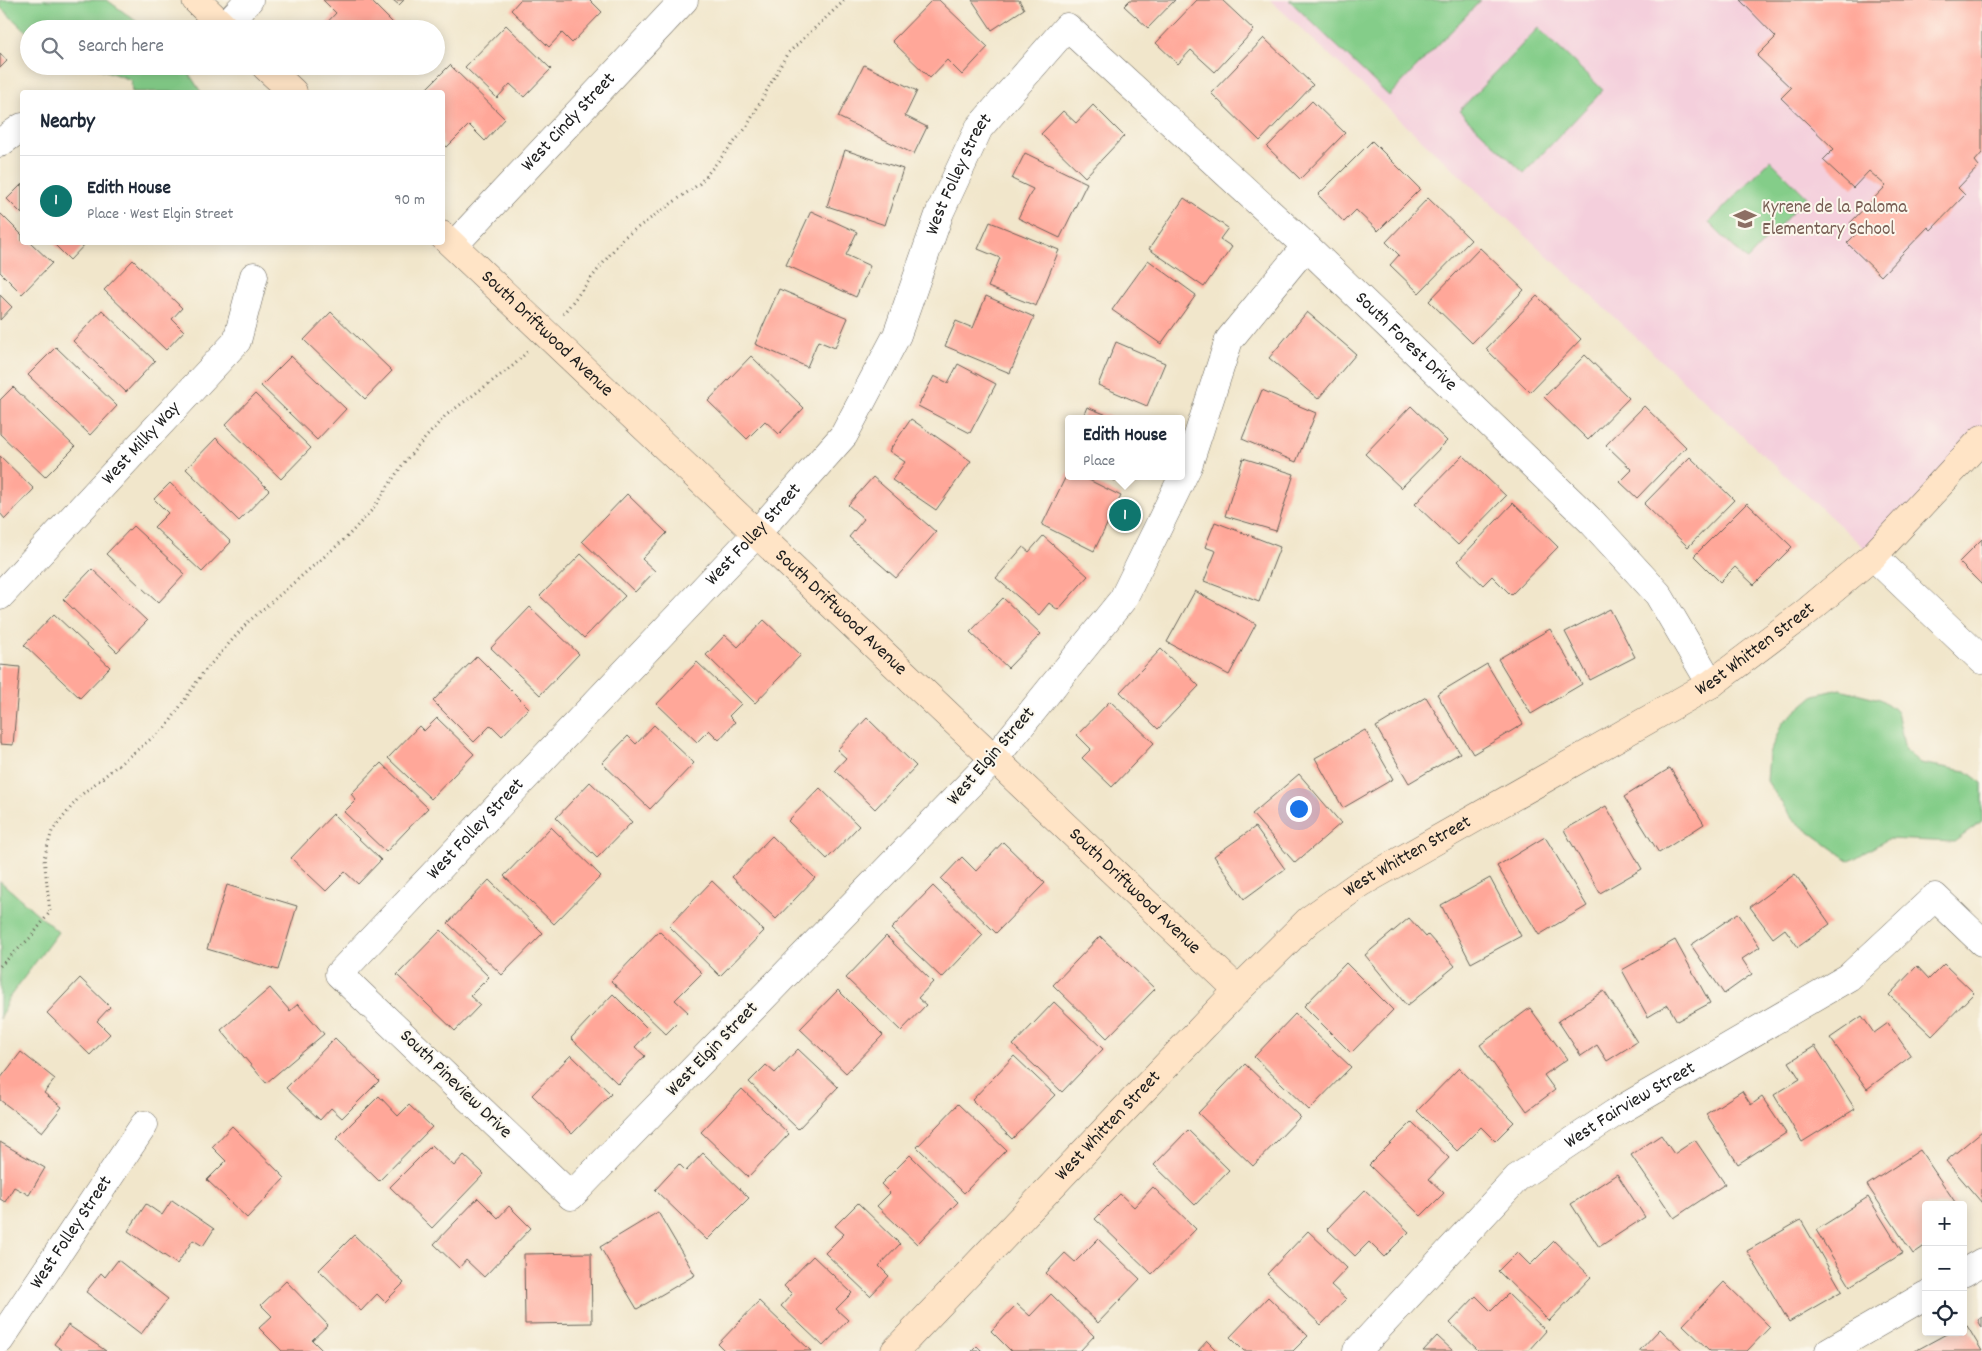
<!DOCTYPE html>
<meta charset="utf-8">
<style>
body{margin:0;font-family:Dekko,sans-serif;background:#f2f2f3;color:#1f2937}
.controls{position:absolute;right:15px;bottom:15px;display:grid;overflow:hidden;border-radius:5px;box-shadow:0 2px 12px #0003}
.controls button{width:45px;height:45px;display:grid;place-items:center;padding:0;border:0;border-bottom:1px solid #e0e1e3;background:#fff;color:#1f2937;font:25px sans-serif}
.you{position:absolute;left:1298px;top:808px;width:18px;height:18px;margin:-12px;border:4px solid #fff;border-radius:50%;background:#1a73e8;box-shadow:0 0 0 8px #1a73e833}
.badge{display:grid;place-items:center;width:32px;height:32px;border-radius:50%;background:#0f766e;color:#fff;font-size:16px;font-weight:700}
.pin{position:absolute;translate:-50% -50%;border:2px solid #fff;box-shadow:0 1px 5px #0006}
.popup{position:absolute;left:1065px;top:415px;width:120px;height:65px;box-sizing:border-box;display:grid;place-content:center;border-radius:5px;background:#fff;filter:drop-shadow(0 1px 4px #0005);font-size:16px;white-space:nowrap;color:#747a83}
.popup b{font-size:19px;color:#1f2937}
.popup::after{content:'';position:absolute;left:50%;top:100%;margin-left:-10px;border:10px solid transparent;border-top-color:#fff}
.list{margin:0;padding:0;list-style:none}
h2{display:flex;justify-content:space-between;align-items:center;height:65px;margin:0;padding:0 20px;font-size:21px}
h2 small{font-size:16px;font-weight:400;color:#747a83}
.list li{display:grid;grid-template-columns:32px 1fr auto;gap:15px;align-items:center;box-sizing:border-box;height:90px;padding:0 20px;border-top:1px solid #e0e1e3}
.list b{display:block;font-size:19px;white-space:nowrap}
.list p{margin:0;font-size:16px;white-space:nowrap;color:#747a83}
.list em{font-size:16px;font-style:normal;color:#747a83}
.icon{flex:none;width:28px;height:28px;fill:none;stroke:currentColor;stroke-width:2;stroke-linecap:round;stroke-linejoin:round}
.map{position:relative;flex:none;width:1982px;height:1351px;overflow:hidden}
.search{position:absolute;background:#fff;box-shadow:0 2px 12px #0003;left:20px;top:20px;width:425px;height:55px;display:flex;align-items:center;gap:12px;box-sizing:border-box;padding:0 18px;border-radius:28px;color:#747a83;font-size:19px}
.panel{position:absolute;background:#fff;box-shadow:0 2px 12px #0003;left:20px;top:90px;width:425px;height:155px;border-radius:5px}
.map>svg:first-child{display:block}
.built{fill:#f4cfdc}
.green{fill:#84cd89;stroke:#507452}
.building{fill:#ffa799}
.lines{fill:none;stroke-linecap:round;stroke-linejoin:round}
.street-casing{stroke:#676359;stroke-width:29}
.secondary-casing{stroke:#676359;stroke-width:29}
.path{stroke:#676359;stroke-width:3;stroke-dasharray:1 4;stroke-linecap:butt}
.street{stroke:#fff;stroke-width:28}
.secondary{stroke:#ffe4c6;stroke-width:28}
.labels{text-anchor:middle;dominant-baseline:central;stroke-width:4;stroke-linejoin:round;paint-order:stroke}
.street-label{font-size:19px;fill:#1c1c1c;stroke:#fbf7ec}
.education-label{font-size:19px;fill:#785e54;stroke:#fbf7ec;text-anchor:start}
</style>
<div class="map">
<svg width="1982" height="1351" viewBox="0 0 1982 1351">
<rect width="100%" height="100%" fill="#fbf7ec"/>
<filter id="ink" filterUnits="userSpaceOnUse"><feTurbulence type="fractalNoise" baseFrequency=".02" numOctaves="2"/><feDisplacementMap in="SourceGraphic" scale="10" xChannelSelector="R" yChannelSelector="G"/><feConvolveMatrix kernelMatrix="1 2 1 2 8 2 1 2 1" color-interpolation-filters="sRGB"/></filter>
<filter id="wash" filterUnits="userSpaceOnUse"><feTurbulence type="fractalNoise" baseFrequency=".0096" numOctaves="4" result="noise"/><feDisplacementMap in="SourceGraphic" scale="20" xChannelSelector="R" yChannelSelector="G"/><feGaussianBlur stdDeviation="1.12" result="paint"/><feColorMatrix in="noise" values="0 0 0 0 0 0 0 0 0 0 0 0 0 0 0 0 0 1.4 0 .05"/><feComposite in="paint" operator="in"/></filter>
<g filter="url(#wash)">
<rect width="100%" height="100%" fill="#f1e6cb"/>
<path class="built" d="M1270 0H1982V439L1873 556Z"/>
<path class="green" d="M0 0H107L147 29H29V34L0 7Z
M1289 0H1481L1389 96Z
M1538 28 1603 90 1524 173 1459 111Z
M92 66H184L201 92H132L131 80Z
M1770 160 1807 197 1747 260 1709 223Z
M1840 689 1880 699 1897 711 1905 750 1920 763 1966 771 1982 783V822L1954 842 1888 839 1850 861 1793 820 1767 781 1769 754 1782 723 1815 695Z
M0 881 58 932 8 999 0 1019Z"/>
<g id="blocks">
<path class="building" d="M323 0H370L394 24 390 29H321L336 13Z
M393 0H404L399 5Z
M520 0H590L602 12 572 43 562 33 549 47 511 10Z
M932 0H939L988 47 962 75 947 60 930 78 892 41Z
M972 0H1019L1024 9 992 30Z
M1130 0H1175L1148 28 1124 6Z
M1197 0H1222L1254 30 1215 72 1191 50 1178 64 1156 43Z
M1740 0H1982V153L1975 161 1979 166 1958 188 1965 195 1931 230 1928 227 1881 276 1847 243 1859 231 1850 223 1886 186 1869 171 1853 188 1823 160 1834 149 1781 98 1791 88 1757 56 1776 37Z
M506 25 551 69 524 97 510 84 497 98 465 67Z
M1264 38 1313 85 1260 141 1211 93Z
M0 53 7 61 0 68Z
M450 65 505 119 485 141 469 125 447 147 442 143V92H423Z
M864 65 917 91 905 116 927 127 914 154 838 117Z
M1312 101 1345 133 1300 179 1267 147Z
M1093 105 1124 136 1085 177 1041 134 1063 111 1076 123Z
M1372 141 1420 189 1378 231 1356 210 1344 222 1318 195Z
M845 150 903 169 885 225 827 206Z
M1025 153 1087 183 1060 238 1018 218 1033 189 1012 179Z
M22 184V214L7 199Z
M1184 198 1228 228 1220 239 1232 247 1204 287 1149 249Z
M1428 198 1471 240 1419 293 1390 265 1399 255 1386 242Z
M811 211 857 232 846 255 870 266 856 297 786 265Z
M0 213 22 235V242H30L52 263 22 294 0 272Z
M990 222 1059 250 1036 306 988 287 1000 258 978 249Z
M52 242H87L70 260Z
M1480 248 1524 290 1472 343 1429 301Z
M133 260 182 308 172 319 184 331 166 350 104 290Z
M1148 260 1196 295 1161 344 1112 310Z
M779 289 848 318 835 348 818 341 807 367 755 344Z
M0 295 12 307 0 320Z
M986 296 1034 317 1010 373 945 346 956 321 973 328Z
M1537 296 1581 339 1530 392 1486 349Z
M102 310 155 361 126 392 73 341Z
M331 312 392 371 365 399 304 340Z
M1307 312 1356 354 1318 399 1269 358Z
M1116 342 1165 363 1147 406 1098 385Z
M56 347 117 406 90 435 28 375Z
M1585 355 1629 398 1588 440 1544 397Z
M291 356 346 409 317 440 261 386Z
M751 356 804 408 779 434 765 421 747 439 708 401Z
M958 364 996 384 970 433 918 406 934 376 948 383Z
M13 387 75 447 45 477 0 434V400Z
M1262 390 1316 413 1296 462 1242 439Z
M255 394 311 448 281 479 225 425Z
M1411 406 1447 441 1401 488 1365 454Z
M1644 406 1686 447 1637 498 1620 482 1632 470 1606 445Z
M1087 407 1117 419H1082Z
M911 419 971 461 936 510 892 480 905 462 889 451Z
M216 438 269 490 239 521 186 469Z
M1463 455 1506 496 1458 545 1415 504Z
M0 456 34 489 5 519 0 513Z
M1690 457 1734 500 1688 547 1644 504Z
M1243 458 1294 474 1276 531 1225 516Z
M1069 470V476H1081L1121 496 1094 551 1042 525Z
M1102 476H1129L1126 485Z
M873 477 936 532 896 578 849 537 864 519 848 505Z
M170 483 231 542 202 572 154 527 168 513 154 499Z
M627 494 667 533 642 559 655 571 635 592 582 541Z
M1513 503 1558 547 1511 595 1492 576 1483 585 1458 561Z
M1747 503 1792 547 1754 585 1735 567 1720 582 1694 556Z
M1215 522 1280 547 1259 602 1204 581 1216 551 1205 547Z
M133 526 185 574 158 603 106 554Z
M1043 536 1088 576 1058 610 1049 603 1039 615 996 578 1023 547 1029 552Z
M1982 539V585L1959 562Z
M581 554 625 596 584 638 540 596Z
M92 569 147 621 117 652 63 599Z
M1195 591 1256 624 1229 675 1167 642Z
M1003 598 1041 634 1008 668 970 632Z
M530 607 579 654 540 695 491 648Z
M1610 609 1635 657 1590 680 1565 632Z
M54 614 110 667 80 698 24 645Z
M764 620 801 655 755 703 706 655 725 635 738 647Z
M1550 629 1582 684 1531 714 1498 659Z
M1161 649 1199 686 1158 729 1120 692Z
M477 656 529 708 502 736 491 725 474 742 433 701Z
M697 662 741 704 729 716 735 722 719 740 709 730 697 742 657 704Z
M1487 664 1523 724 1473 754 1437 694Z
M0 665 20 667 13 745 0 744Z
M1426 697 1460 753 1409 783 1376 727Z
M1110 701 1154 743 1112 787 1082 758 1091 749 1077 735Z
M437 718 474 754 431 799 388 758 419 726 424 731Z
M867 718 916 766 875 809 835 770 846 758 837 750Z
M654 725 694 763 650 809 602 763 628 736 636 744Z
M1365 730 1393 779 1343 808 1315 758Z
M381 763 428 808 386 852 344 812 356 800 351 794Z
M1670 768 1704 824 1659 853 1624 797Z
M1299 774 1341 823 1295 863 1252 814Z
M590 782 632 822 597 858 556 818Z
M820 788 859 826 827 859 788 821Z
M1606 806 1642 869 1600 893 1564 830Z
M333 814 381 860 358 884 345 872 326 891 291 858Z
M551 827 601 876 554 924 504 876Z
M1255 827 1285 869 1244 899 1214 856Z
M772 836 815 878 776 919 732 877Z
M1545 837 1587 906 1539 935 1497 866Z
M1003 842 1045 883 996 933 941 879 962 857 976 871Z
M1795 874 1830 924 1798 947 1785 929 1773 938 1750 907Z
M1490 878 1521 936 1471 963 1441 905Z
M489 880 543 933 502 975 448 923Z
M712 881 764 931 720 976 669 926Z
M227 885 297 906 278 970 207 949Z
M933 886 983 935 942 978 891 929Z
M1738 913 1760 947 1742 959 1752 974 1724 994 1691 945Z
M1409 918 1426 937 1428 935 1455 966 1407 1006 1365 955Z
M441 930 489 977 470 996 480 1005 455 1031 397 975Z
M659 931 702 973 675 1000 688 1012 666 1034 611 981Z
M886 936 933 982 918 998 926 1005 901 1031 846 978Z
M1100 936 1155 989 1107 1038 1053 985Z
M1675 940 1710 1003 1677 1021 1668 1005 1648 1017 1622 970Z
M1346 963 1393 1010 1351 1053 1304 1006Z
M1944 964 1974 993 1932 1036 1889 995 1917 966 1929 979Z
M80 978 110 1007 97 1021 110 1034 90 1055 47 1013Z
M270 988 290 1011 298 1004 324 1034 266 1083 221 1030Z
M838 990 883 1035 846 1073 800 1029Z
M1604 991 1637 1042 1607 1061 1597 1045 1581 1056 1558 1021Z
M613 994 650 1031 635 1047 645 1056 618 1084 571 1038Z
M1054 1002 1103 1049 1062 1092 1013 1045Z
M1530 1008 1567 1059 1544 1075 1555 1090 1527 1111 1480 1045Z
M1295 1014 1351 1067 1309 1110 1254 1057Z
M1862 1016 1874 1033 1888 1023 1911 1056 1867 1089 1830 1038Z
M335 1038 379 1081 342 1118 331 1108 320 1120 286 1088Z
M1815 1046 1855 1109 1802 1142 1774 1095 1800 1079 1789 1062Z
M798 1049 838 1087 798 1129 749 1082 766 1065 775 1073Z
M21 1052 55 1079 44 1093 62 1107 42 1132 0 1100V1079Z
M571 1055 611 1094 572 1134 532 1095Z
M1014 1056 1055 1095 1012 1139 972 1100Z
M1245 1064 1300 1117 1253 1166 1198 1113Z
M1459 1068 1514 1122 1495 1141 1481 1127 1457 1151 1417 1111Z
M742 1089 789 1134 748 1177 701 1132Z
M1742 1091 1751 1105 1762 1097 1786 1133 1738 1164 1706 1114Z
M379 1096 398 1116 409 1105 432 1127 379 1181 336 1139Z
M958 1104 1006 1150 964 1193 917 1147Z
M1412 1122 1449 1158 1429 1179 1444 1193 1421 1216 1369 1165Z
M232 1126 285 1178 247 1218 207 1180 226 1161 212 1147Z
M1188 1130 1229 1170 1195 1205 1154 1165Z
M1982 1131V1203L1946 1161Z
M1661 1135 1674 1154 1695 1140 1725 1184 1674 1218 1631 1155Z
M0 1142 45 1168 29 1195 14 1187 5 1202 0 1199Z
M432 1145 454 1166 464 1155 484 1174 432 1228 390 1187Z
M1920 1150 1957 1205H1926V1245L1913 1254 1867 1185Z
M703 1153 749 1198 707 1240 655 1190 679 1164 686 1171Z
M910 1155 958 1202 917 1244 877 1206 890 1193 881 1184Z
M1617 1174 1645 1217 1599 1247 1571 1204Z
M1153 1187 1196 1229 1152 1274 1095 1219 1120 1194 1134 1207Z
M1365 1190 1409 1232 1384 1257 1369 1242 1355 1256 1327 1229Z
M1868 1197 1903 1253 1850 1286 1816 1230Z
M478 1198 498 1218 509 1206 531 1228 484 1277 466 1260 459 1268 434 1244Z
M172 1200 214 1229 203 1246 193 1240 177 1264 128 1231 146 1204 162 1215Z
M858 1203 900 1244 879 1266 889 1276 870 1296 825 1253 844 1234 835 1226Z
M658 1212 695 1275 637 1309 600 1247Z
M1801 1220 1842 1291 1789 1322 1747 1251Z
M1308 1231 1347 1268 1331 1285 1346 1299 1321 1325 1267 1274Z
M354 1235 404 1283 385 1302 377 1294 361 1311 319 1270Z
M1098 1239 1140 1279 1098 1323 1046 1273 1065 1253 1075 1262Z
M1554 1241 1591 1277 1549 1321 1498 1271 1517 1252 1530 1265Z
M591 1253 592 1323 525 1324 524 1254Z
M813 1256 852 1293 836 1309 848 1320 823 1346 781 1306 792 1294 784 1286Z
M118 1260 168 1299 141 1334 86 1292 101 1273 105 1277Z
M286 1281 328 1325 312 1340 323 1351H282L259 1328 272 1316 261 1305Z
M1724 1282 1770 1327 1747 1351H1710L1683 1325Z
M1051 1294 1094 1336 1080 1351H1011L991 1331 1017 1304 1030 1316Z
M1508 1294 1546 1331 1528 1351H1479L1450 1323 1476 1296 1491 1311Z
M1268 1297 1308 1336 1293 1351H1244L1230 1337Z
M759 1301 811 1351H725L718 1344Z
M1982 1317V1328L1978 1320Z
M1966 1324 1982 1351H1915L1950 1332H1963V1325Z
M68 1325 106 1351H63L54 1344Z
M1660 1329 1683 1351H1639Z
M1437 1336 1453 1351H1423Z
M1207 1341 1217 1351H1198Z
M977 1346 982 1351H972Z"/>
</g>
</g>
<g filter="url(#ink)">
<use href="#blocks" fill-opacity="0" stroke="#676359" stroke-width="1"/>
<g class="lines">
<defs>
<g id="street">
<path d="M224 27 249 0"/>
<path d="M0 143 22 127"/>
<path id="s1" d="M454 245 684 0"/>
<path id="s2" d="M1306 246 1229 340 1188 466 1123 599 994 759 571 1196 339 974 757 533 844 435 897 335 940 212 979 128 1067 27 1306 246 1592 522 1658 594 1711 684"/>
<path d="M1873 556 1982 660"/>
<path id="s3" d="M0 596 237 341 254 276"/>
<path d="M1963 1273 1982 1262"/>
<path id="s4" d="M0 1340 144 1125"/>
<path id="s5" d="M1357 1351 1517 1178 1615 1113 1849 977 1935 897 1982 942"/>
<path d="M1829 1351 1926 1295"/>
</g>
<g id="secondary">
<path d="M196 0 226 29"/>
<path d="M265 66 293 92"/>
<path id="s6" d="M442 235 1238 990"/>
<path id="s7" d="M895 1351 1238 990 1309 920 1361 883 1711 684 1804 614 1873 556 1982 439"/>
</g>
</defs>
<use href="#street" class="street-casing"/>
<use href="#secondary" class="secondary-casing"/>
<path class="path" d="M563 314 623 238 699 184 746 128 787 54 845 0
M0 966 31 937 50 912 44 858 52 831 81 795 167 726 202 674 248 622 346 538 372 510 405 461 445 416 514 365 528 351"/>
<use href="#street" class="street"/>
<use href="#secondary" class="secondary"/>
</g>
</g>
<defs>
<symbol id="school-bare" viewBox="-9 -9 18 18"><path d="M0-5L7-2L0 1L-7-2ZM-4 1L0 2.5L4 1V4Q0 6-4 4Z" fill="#8d6e63" stroke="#fbf7ec" stroke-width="2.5" paint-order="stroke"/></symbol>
</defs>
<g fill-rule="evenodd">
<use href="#school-bare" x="1729" y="203" width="32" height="32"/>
</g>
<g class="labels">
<g class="street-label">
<text stroke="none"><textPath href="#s1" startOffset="168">West Cindy Street</textPath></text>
<text stroke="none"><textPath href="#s2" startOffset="2561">West Folley Street</textPath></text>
<text stroke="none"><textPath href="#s6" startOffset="144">South Driftwood Avenue</textPath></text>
<text stroke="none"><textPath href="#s2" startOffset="3208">South Forest Drive</textPath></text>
<text stroke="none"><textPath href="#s3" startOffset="208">West Milky Way</textPath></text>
<text stroke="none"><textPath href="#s2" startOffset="2141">West Folley Street</textPath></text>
<text stroke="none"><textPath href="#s6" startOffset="549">South Driftwood Avenue</textPath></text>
<text stroke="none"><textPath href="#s7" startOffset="1120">West Whitten Street</textPath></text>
<text transform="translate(992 757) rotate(-49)">West Elgin Street</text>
<text stroke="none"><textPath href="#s2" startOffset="1736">West Folley Street</textPath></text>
<text stroke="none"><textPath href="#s7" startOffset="715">West Whitten Street</textPath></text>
<text stroke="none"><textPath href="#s6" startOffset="954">South Driftwood Avenue</textPath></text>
<text transform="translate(713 1050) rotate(-46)">West Elgin Street</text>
<text transform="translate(455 1085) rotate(44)">South Pineview Drive</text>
<text stroke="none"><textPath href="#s5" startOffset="370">West Fairview Street</textPath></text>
<text stroke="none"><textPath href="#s7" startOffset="310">West Whitten Street</textPath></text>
<text stroke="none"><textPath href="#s4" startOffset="129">West Folley Street</textPath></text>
</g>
<g class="education-label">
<text x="1762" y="208">Kyrene de la Paloma<tspan x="1762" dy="22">Elementary School</tspan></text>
</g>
</g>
</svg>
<div class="controls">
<button>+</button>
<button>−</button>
<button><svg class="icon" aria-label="locate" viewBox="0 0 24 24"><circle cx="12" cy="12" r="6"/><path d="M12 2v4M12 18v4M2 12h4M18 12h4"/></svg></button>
</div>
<div class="you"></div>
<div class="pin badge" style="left:1125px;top:515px">1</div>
<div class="popup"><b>Edith House</b>Place</div>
<div class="search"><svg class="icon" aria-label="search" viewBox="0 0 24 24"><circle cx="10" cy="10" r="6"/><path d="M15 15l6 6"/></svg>Search here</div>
<section class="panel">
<h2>Nearby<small></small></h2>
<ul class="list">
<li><span class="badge">1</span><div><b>Edith House</b><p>Place · West Elgin Street</p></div><em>90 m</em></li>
</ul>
</section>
</div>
